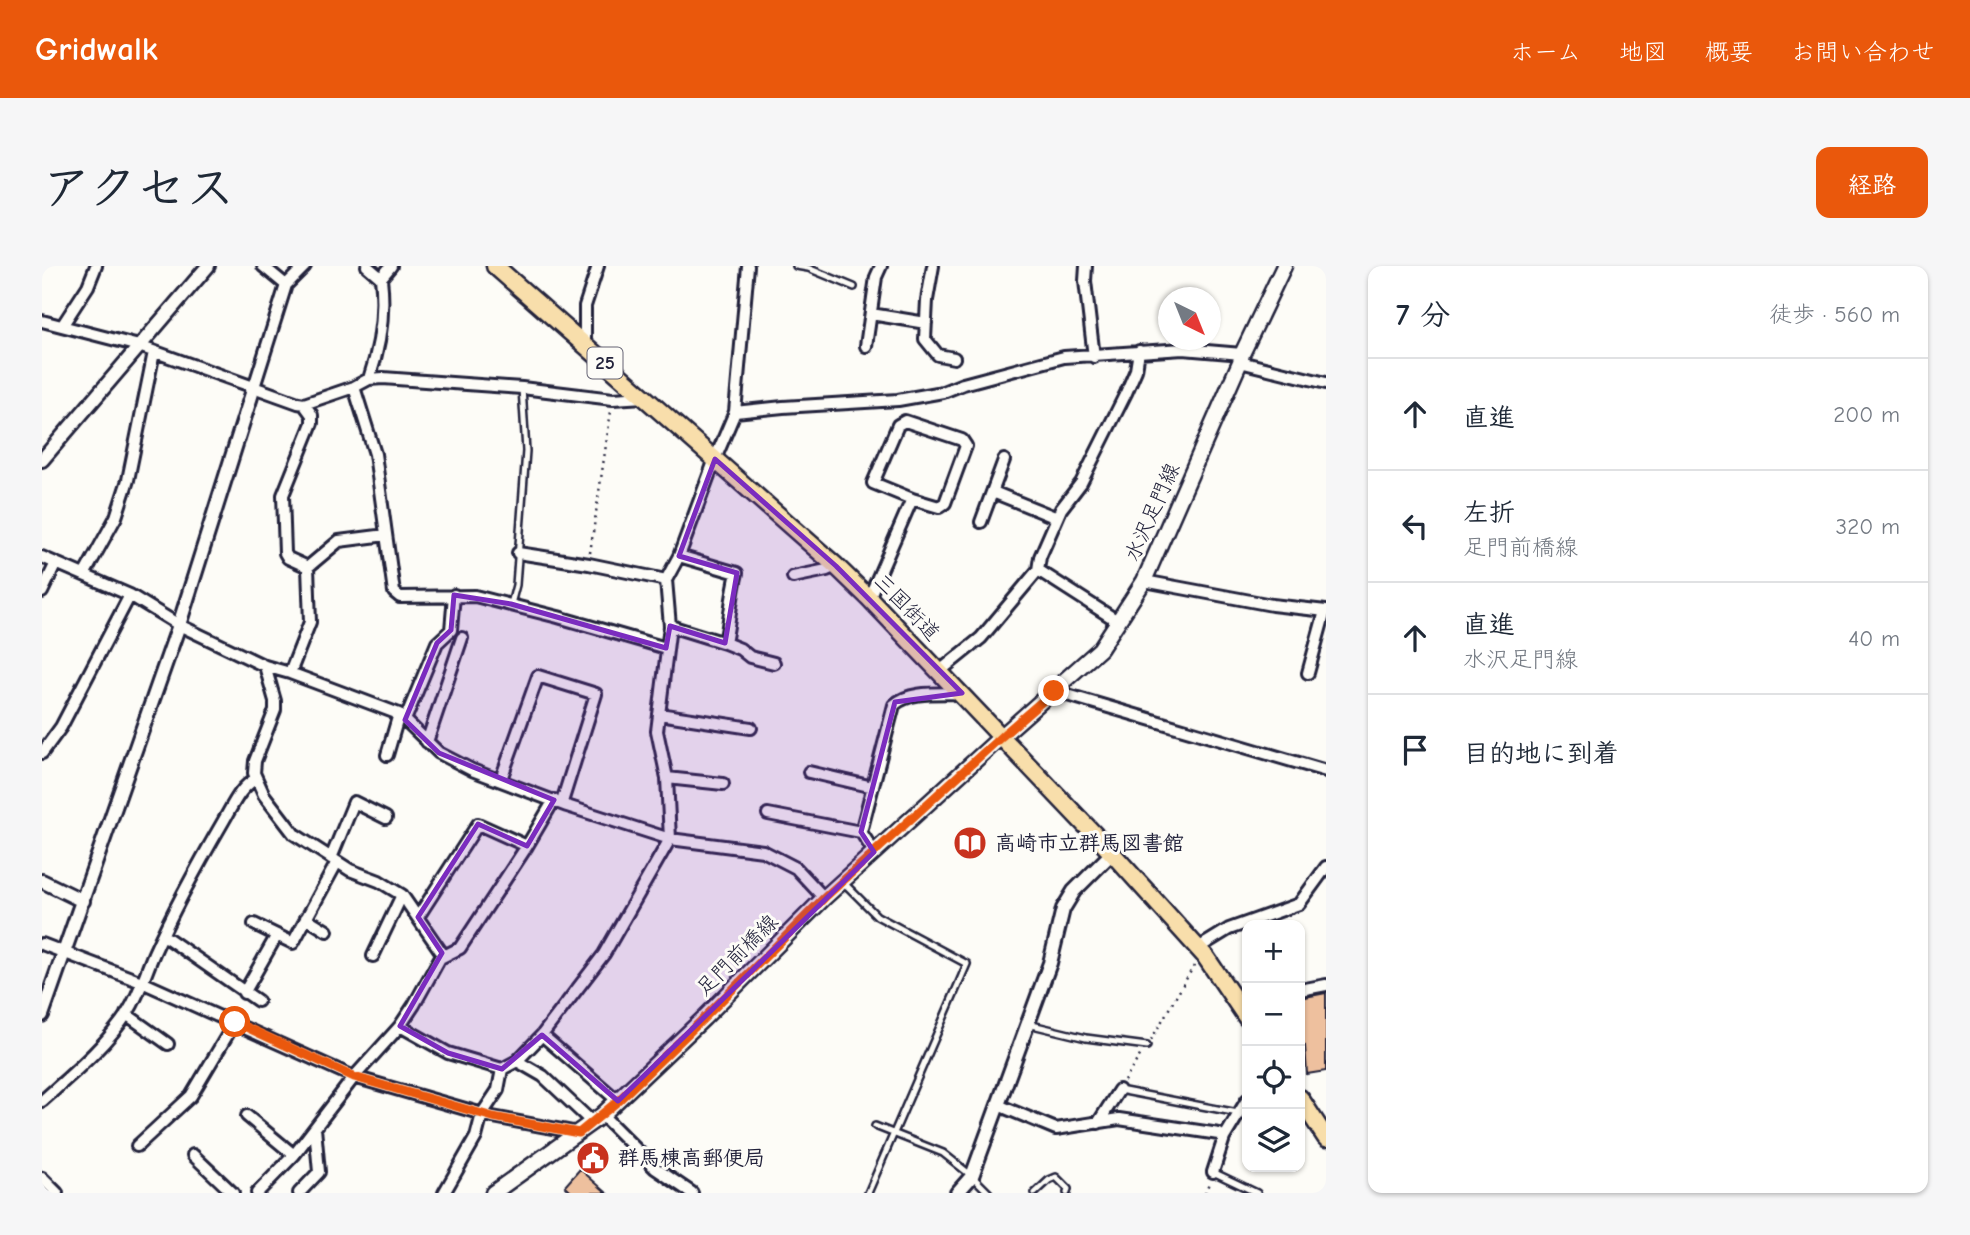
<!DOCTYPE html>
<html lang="ja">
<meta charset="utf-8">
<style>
body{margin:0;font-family:"Comic Neue","Klee One",sans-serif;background:#f6f6f7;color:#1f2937}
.controls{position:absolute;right:21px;bottom:21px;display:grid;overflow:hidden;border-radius:14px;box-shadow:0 2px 5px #0004}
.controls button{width:63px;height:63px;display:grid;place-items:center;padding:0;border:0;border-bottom:2px solid #e0e1e3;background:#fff;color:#1f2937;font:35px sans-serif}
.compass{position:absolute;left:1116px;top:21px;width:63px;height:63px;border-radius:50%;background:#fff;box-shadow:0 2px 5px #0004;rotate:137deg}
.stop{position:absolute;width:21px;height:21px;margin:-16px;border:5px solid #ea580c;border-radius:50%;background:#fff}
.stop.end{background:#ea580c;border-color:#fff;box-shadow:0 2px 7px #0008}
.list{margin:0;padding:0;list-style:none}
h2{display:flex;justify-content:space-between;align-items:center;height:91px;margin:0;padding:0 28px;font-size:30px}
h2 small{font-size:23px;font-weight:400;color:#747a83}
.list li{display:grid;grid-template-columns:46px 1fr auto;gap:21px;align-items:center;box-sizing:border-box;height:112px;padding:0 28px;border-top:2px solid #e0e1e3}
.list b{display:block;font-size:26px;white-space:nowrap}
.list p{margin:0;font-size:23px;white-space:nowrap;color:#747a83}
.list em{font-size:23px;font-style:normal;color:#747a83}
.icon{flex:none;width:38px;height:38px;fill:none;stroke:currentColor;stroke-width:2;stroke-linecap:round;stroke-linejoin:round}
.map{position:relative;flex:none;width:1284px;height:927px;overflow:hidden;border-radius:14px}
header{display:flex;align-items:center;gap:42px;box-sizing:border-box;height:98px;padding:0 35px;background:#ea580c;color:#fff}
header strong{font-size:33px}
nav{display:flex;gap:38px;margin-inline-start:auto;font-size:24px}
.intro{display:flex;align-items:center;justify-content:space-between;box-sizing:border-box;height:168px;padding:0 42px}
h1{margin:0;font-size:49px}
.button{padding:18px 32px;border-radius:14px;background:#ea580c;color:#fff;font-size:24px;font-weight:700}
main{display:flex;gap:42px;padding:0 42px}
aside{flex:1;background:#fff;border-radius:14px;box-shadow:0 2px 5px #0004}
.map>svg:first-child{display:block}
.building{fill:#eec09e;stroke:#22223b;stroke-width:2}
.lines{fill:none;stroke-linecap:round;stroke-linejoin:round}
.service-casing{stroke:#22223b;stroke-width:10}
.minor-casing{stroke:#22223b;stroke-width:16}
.tertiary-casing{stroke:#22223b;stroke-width:18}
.secondary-casing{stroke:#22223b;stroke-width:19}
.primary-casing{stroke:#22223b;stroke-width:21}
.path{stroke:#22223b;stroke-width:2.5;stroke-dasharray:2 5;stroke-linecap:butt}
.service{stroke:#fdfcf7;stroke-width:5}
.minor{stroke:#fdfcf7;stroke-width:10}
.tertiary{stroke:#fdfcf7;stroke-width:12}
.secondary{stroke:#fdfcf7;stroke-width:14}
.primary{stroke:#f8deab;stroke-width:16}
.route{stroke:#ea580c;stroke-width:9}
.marked{fill:#7b2cbf;fill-opacity:0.2;stroke:#7b2cbf;stroke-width:5;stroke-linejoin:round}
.labels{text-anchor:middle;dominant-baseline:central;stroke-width:6;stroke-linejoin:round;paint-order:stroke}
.shield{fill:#fdfcf7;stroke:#646373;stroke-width:2}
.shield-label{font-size:19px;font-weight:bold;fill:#22223b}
.street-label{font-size:21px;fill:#22223b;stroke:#fdfcf7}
.poi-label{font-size:21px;font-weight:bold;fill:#22223b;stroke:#fdfcf7;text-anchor:start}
</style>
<header>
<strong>Gridwalk</strong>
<nav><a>ホーム</a><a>地図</a><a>概要</a><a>お問い合わせ</a></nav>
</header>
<div class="intro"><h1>アクセス</h1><a class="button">経路</a></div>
<main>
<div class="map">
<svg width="1284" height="927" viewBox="0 0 1284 927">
<rect width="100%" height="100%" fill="#fdfcf7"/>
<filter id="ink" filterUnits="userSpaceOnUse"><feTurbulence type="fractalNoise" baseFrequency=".0143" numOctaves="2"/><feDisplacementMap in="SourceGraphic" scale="14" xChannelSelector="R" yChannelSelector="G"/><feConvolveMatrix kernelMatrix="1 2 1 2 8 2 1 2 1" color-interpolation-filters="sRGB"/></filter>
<g filter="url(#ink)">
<path class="building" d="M1284 727V805L1265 808 1263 780 1258 781V732Z
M538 903 565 927H530L523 920Z"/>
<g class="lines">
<defs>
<path id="service" d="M754 0 766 2 812 21
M469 338 474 319 484 185 480 122
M801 616 835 650 925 698 826 927
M986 758 1044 772 1105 780
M1077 824 1196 847
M833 860 901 887 930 910 947 927
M1171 906 1215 927
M993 927 1007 914 1014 911 1026 923 1025 927"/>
<path id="minor" d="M221 0 244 19
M325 0 339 12C343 46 338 81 327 113
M891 0 885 34 883 73 896 89 912 92
M1044 0 1043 15 1052 91
M339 12 349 0
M829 48 884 57
M0 55 97 80 256 137 262 138 312 121 327 113 341 112 480 122 571 133 602 131
M20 60 46 20 54 0
M543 79V40L556 0
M824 80 834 11 839 0
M1198 96 1284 117
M212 121 244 19 263 0
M312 121 333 188 352 326 358 331 433 330 516 351 624 382
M693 146 741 141 856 134 901 126 921 118 1022 91 1141 83 1200 88
M951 226 1015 252
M939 256 962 194
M476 287 547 298 624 314
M637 290 695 307C689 331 688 353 683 377
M0 291 88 329 137 359 223 400 248 407 357 448 397 487 430 504 525 540 628 573 721 585 754 602 782 632
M266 301 297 275 344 269
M996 304 1077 356
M42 309 74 251 86 214 112 86
M751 311 785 304 794 300
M1102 315 1230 339 1284 345
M0 326 14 297
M827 332 870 233 831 217 856 159 863 155 920 174 924 180 903 237 897 241 870 233
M628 360 683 377 698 383 708 391 732 397
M223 400 233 435V444L213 495 212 507 222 529 252 568 308 604 337 615 360 629 402 690
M898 405 939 372 996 304 998 291 1019 243 1039 217 1084 127 1094 104 1097 85
M248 407 268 356 266 301 246 292 243 287 241 229 270 157V149L262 138
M1266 407 1283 345
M1012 425 1284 505
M617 448 709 462
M363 454 395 377 409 364 412 329
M385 476 420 372
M0 487 19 461 88 329
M345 489 357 448
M767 506 831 521
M625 512 681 518
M459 513 496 410 554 428 520 536
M726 548 819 566
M832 586 819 566 852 439C868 424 899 428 920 427
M289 592 312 536 344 552
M376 651 436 558 485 580
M264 652 285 665
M212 658 251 677 295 596
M121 669 216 735
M0 678 102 717 312 811 451 851 537 867
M1156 682 1187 663 1257 638 1284 601
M331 690 360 629
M1258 724 1284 719
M202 727 235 669
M84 748 126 778
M358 760 406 787 460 803
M500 769 576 835
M475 795 501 810 551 857
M0 835C30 808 64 780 86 746 98 727 103 708 112 687 132 642 157 597 182 554 191 539 198 521 214 513
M956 839 1014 863 1077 853 1177 868 1182 872
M560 849 613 902 650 927
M205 850 252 889
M1056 857 1077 824
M95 880 149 830 193 756
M151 889 191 927
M1171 906 1182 872 1205 834
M0 912 15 927
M215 927 252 889 312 811 358 760 372 739 398 692 418 682 485 580 512 534
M257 927 277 906 273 862
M402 927 434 871 440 848 456 824 460 803 475 795 500 769 562 688 628 573 625 512 615 465 628 360 624 314 637 290 673 193 693 146 706 0"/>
<path id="tertiary" d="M0 194 166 0
M0 615 41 635
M0 749 137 359 212 121
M915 927 930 910 1008 697 1021 643 1032 625 1070 587"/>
<path id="secondary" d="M451 927 560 849 662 752 782 632 960 470 1058 383 1102 315 1198 96 1200 88 1242 0"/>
<path id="primary" d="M453 0 794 300 827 332 1070 587 1163 690 1205 752
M1258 832 1284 872"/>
</defs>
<use href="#service" class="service-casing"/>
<use href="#minor" class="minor-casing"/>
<use href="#tertiary" class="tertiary-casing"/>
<use href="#secondary" class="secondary-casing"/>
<use href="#primary" class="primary-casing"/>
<path class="path" d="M548 287 569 145
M1109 774 1153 698
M1082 815 1099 788
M1163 927 1167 917"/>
<use href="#service" class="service"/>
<use href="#minor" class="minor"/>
<use href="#tertiary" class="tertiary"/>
<use href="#secondary" class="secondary"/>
<use href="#primary" class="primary"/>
</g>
</g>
<g class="lines" filter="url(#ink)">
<path class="route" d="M193 756 312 811 451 851 537 867 576 835 662 752 782 632 960 470 1012 425"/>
</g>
<path class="marked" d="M673 193 794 300 920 427 853 436 819 566 832 586 576 835 500 769 460 803 406 787 358 760 400 687 376 651 436 558 485 580 512 534 397 487 363 454 395 377 409 364 412 329 469 338 624 382 628 360 683 377 695 307 637 290Z"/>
<defs>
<symbol id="library-disc" viewBox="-11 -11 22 22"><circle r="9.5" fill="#c8321e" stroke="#fdfcf7"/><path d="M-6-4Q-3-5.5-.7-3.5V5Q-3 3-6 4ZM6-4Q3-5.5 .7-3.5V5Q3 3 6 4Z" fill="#fff"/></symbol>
<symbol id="civic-disc" viewBox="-11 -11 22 22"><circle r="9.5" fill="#c8321e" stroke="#fdfcf7"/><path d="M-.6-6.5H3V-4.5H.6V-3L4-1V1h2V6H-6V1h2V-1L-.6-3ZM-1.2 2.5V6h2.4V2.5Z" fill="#fff"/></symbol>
</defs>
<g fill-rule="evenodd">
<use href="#library-disc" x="909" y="558" width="38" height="38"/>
<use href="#civic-disc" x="532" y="873" width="38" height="38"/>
</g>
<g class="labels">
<rect class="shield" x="545.5" y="81.5" width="35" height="31" rx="5"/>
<g class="shield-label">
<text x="563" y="97">25</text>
</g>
<g class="street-label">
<text transform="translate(1110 246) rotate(-66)">水沢足門線</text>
<text transform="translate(865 341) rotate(46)">三国街道</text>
<text transform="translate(695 689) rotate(-45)">足門前橋線</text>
</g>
<g class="poi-label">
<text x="953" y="577">高崎市立群馬図書館</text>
<text x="576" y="892">群馬棟高郵便局</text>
</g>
</g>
</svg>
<div class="controls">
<button>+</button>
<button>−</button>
<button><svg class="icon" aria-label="locate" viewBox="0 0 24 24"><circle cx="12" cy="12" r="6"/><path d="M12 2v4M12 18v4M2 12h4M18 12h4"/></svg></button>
<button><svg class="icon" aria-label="layers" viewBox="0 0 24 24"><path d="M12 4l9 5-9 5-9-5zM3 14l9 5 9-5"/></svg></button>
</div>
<svg class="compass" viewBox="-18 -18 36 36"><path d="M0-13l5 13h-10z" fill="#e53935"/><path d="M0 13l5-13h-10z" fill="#747a83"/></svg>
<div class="stop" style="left:193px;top:756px"></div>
<div class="stop end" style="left:1012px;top:425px"></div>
</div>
<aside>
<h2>7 分<small>徒歩 · 560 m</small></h2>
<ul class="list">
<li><svg class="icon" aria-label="ahead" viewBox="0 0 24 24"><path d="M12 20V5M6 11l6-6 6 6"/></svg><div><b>直進</b></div><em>200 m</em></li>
<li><svg class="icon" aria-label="left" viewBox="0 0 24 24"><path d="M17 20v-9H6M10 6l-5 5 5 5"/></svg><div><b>左折</b><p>足門前橋線</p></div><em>320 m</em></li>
<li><svg class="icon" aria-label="ahead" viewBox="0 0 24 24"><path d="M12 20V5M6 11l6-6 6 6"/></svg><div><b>直進</b><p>水沢足門線</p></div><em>40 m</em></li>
<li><svg class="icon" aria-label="arrive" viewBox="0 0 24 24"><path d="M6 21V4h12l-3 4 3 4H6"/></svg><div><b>目的地に到着</b></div></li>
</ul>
</aside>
</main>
